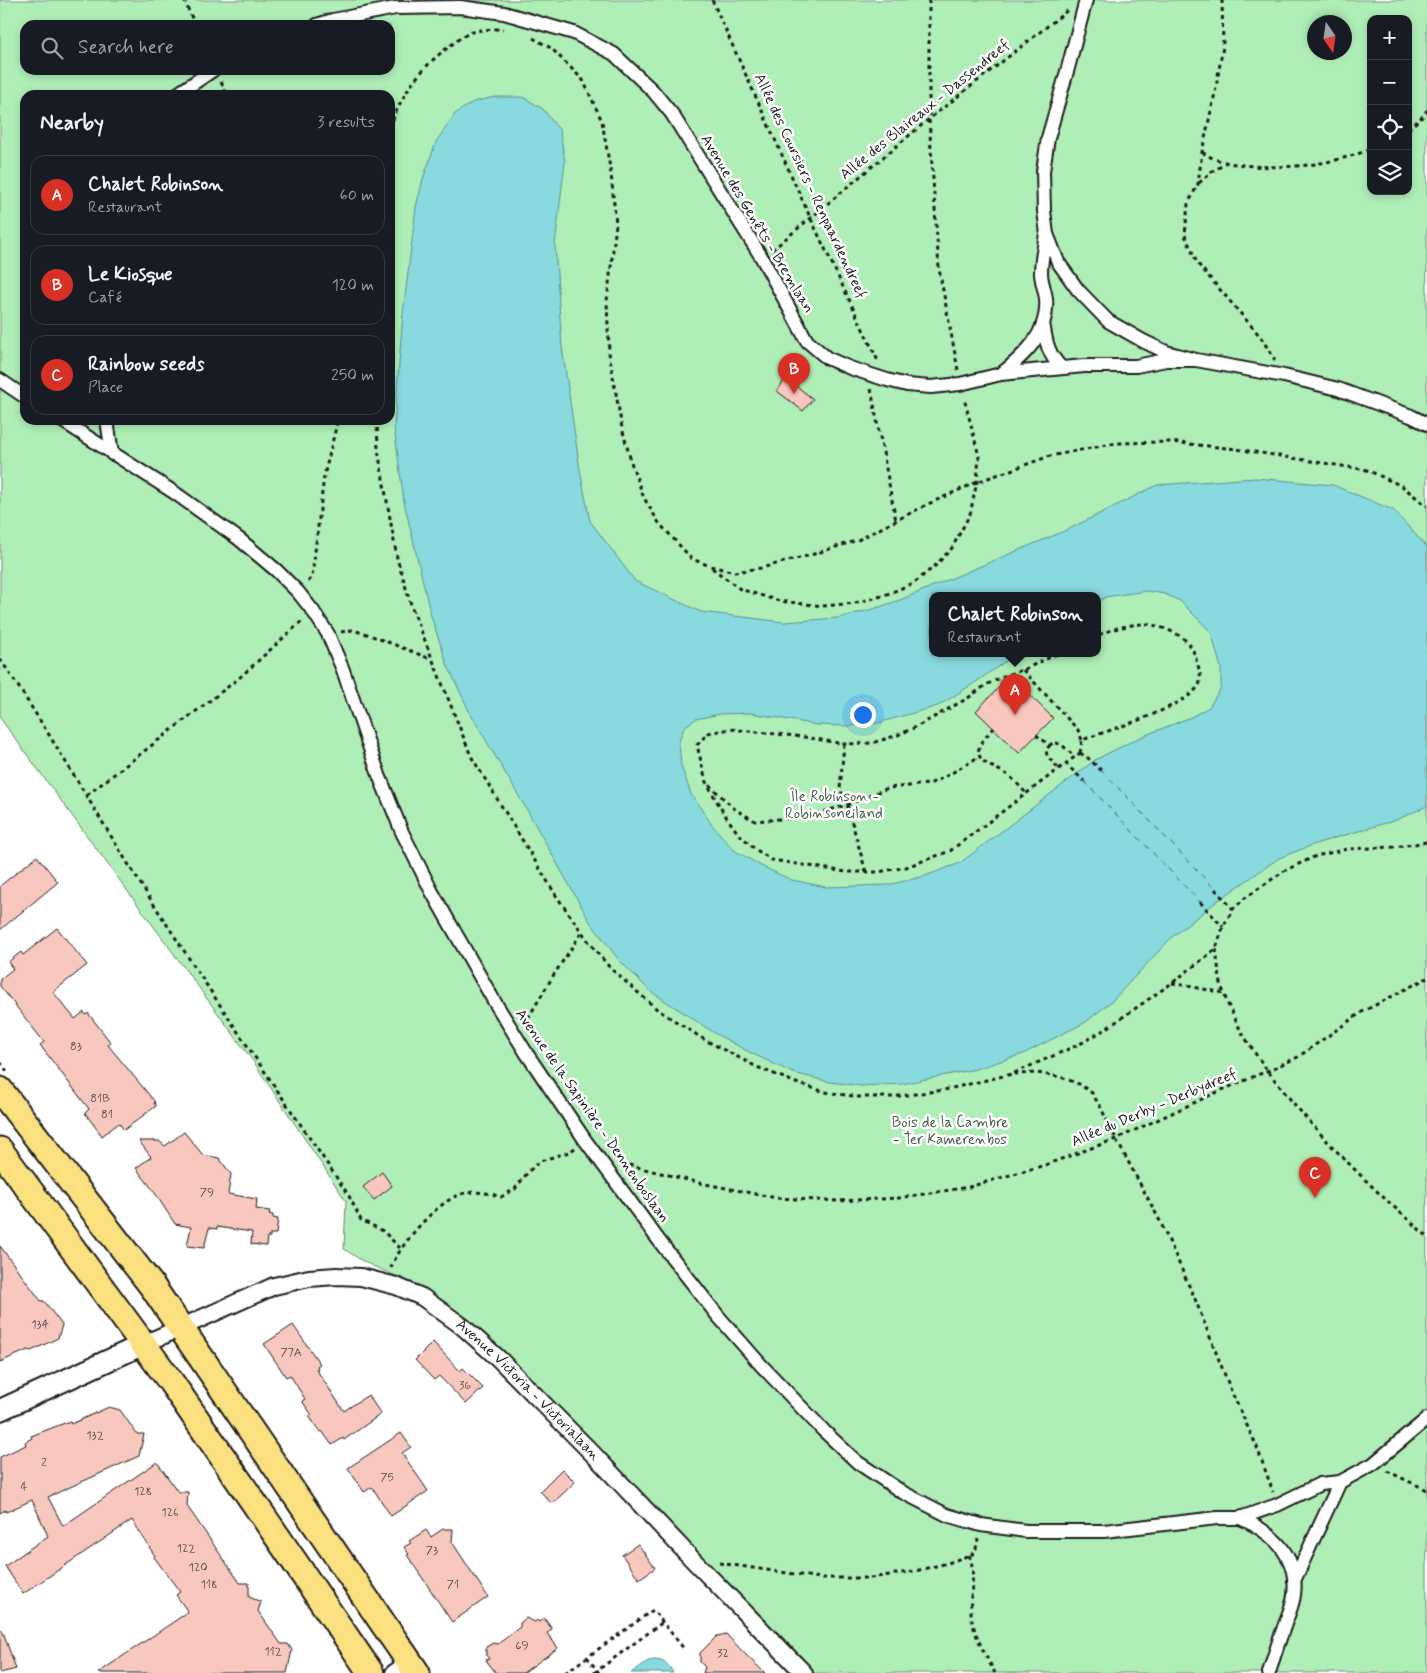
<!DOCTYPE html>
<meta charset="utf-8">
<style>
body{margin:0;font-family:Mynerve,sans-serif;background:#242831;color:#f1f3f6}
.controls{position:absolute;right:15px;top:15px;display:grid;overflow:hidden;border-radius:10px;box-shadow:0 2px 8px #0003}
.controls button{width:45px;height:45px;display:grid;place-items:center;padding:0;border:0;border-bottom:1px solid #363941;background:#171b24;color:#f1f3f6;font:25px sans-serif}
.compass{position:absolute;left:1307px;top:15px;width:45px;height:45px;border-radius:50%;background:#171b24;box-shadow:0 2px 8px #0003;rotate:167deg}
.you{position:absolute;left:862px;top:714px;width:18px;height:18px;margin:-12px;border:4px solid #fff;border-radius:50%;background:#1a73e8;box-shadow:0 0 0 8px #1a73e833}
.badge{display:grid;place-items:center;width:32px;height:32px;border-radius:50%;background:#d93025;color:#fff;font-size:16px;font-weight:700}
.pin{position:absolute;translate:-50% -41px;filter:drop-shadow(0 1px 2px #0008)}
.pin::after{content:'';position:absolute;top:26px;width:18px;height:15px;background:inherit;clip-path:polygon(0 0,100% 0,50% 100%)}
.popup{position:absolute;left:929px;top:592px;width:172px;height:65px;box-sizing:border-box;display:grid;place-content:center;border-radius:10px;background:#171b24;filter:drop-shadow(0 1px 4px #0005);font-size:16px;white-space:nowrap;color:#9ea1a6}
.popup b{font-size:19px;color:#f1f3f6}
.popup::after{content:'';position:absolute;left:50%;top:100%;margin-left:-10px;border:10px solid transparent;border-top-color:#171b24}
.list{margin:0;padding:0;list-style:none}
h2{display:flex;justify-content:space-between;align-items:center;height:65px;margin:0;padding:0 20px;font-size:21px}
h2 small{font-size:16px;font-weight:400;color:#9ea1a6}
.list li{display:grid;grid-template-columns:32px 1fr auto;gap:15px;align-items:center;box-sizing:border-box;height:80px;margin:0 10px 10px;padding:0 10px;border:1px solid #363941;border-radius:15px}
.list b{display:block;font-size:19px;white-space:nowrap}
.list p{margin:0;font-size:16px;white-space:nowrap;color:#9ea1a6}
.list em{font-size:16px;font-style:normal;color:#9ea1a6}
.icon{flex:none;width:28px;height:28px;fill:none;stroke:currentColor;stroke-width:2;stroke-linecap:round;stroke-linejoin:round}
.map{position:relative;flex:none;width:1427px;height:1673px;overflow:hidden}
.search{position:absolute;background:#171b24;box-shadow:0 2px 8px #0003;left:20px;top:20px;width:375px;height:55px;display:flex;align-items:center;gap:12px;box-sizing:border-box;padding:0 18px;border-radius:15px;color:#9ea1a6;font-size:19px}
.panel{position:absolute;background:#171b24;box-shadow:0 2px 8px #0003;left:20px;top:90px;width:375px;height:335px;border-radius:15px}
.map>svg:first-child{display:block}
.green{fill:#afefb7;stroke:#66866a;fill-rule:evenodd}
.water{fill:#88dadf;stroke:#5d8e91;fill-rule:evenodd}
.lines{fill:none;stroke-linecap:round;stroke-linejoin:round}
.ferry{stroke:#425e60;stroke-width:1;stroke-dasharray:6 5;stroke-linecap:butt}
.building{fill:#f8c8bf;stroke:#1c1c1c}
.pedestrian-casing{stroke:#1c1c1c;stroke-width:16}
.minor-casing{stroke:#1c1c1c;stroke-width:20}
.tertiary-casing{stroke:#1c1c1c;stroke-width:24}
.primary-casing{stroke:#1c1c1c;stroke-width:29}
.path{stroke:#1c1c1c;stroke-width:3;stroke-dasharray:4 4;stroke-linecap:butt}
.pedestrian{stroke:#fff;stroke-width:12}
.minor{stroke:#fff;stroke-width:16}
.tertiary{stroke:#fff;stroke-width:20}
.primary{stroke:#fbe080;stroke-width:25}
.labels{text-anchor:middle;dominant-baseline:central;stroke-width:5;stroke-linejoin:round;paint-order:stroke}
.number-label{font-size:12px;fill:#534745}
.street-label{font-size:15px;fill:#1c1c1c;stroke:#fff}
.park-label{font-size:15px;fill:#485b4a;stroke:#fff}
</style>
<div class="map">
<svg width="1427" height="1673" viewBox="0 0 1427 1673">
<rect width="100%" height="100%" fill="#fff"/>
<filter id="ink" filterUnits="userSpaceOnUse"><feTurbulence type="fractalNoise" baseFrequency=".02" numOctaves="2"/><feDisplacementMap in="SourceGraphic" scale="10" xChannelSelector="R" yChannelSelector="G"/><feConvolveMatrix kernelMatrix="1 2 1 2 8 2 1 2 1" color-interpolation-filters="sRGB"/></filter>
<g filter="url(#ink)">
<path class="green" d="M0 0H1427V1673H811L503 1354 426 1289 364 1262 344 1249 346 1201 253 1061 0 718ZM1371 19H1408V191H1371ZM1314 22H1344V52H1314ZM25 25H390V70H25ZM25 95H390V420H25ZM932 596H1098V654H932Z"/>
<path class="water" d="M495 97H523L543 109 560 131 565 162 555 245 562 347 580 470 590 521 635 581 701 612 784 622 838 618 873 609 900 600 1069 529 1157 485 1255 478 1333 485 1393 510 1427 547V806L1396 820 1318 843 1279 858 1216 902 1171 938 1113 1000 1086 1022 1023 1054 976 1069 902 1084 861 1086 830 1082 793 1073 751 1053 716 1034 650 991 619 960 590 922 527 810 470 713 447 664 431 616 404 502 394 427 403 313 416 207 423 179 436 142 455 114 473 102ZM1146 591 1165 594 1180 601 1211 632 1221 668V688L1209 707 1191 717 1136 739 1095 760 960 863 925 876 888 885 826 887 792 880 763 867 734 850 712 825 691 794 681 766 679 742 684 727 696 719 720 714 751 713 817 725 848 726 878 723 938 706 973 684 1016 654H932V596H1098V602L1106 597Z
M654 1660C663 1660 669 1664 673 1673H631L648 1661Z"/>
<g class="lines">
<path class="ferry" d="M1102 771 1215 889
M1084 781 1200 902"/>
</g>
<path class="building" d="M786 378 813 399 803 411 777 391Z
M1010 676 1053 718 1019 753 976 711Z
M37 856 58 882 0 930V886Z
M57 928 87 965 53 992 75 1019 84 1012 86 1015 88 1013 111 1043 108 1045 155 1102 154 1103 156 1106 124 1130 119 1123 102 1136 85 1113 89 1109 40 1045 44 1042 0 986V979L13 969 8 962 21 952 23 955Z
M184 1132 203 1155 219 1158 231 1174 228 1194 257 1199 256 1209 270 1211 269 1214 273 1215V1218L278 1219 276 1234H270V1237H267L266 1246 251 1244 252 1232 217 1227V1229L209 1228 204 1248 187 1246 191 1227 175 1224 153 1190 136 1168 151 1157 139 1141H159L165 1146Z
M382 1172 392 1186 374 1200 363 1187Z
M0 1246 41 1301H44L62 1325 58 1338 31 1351 28 1350 0 1362Z
M293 1325 320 1364 317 1366 318 1368 316 1369 344 1411 368 1395 381 1414 344 1440 343 1438 332 1445 322 1431 320 1432 309 1416 312 1415 302 1401 305 1399 290 1375 286 1377 264 1344Z
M433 1342 460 1371 463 1368 483 1388 466 1404 439 1376 434 1380 415 1360Z
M109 1407 120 1410 137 1434H144L139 1456 48 1497 63 1526 157 1462 178 1492H188L187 1506 240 1583H249V1597L261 1602 258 1611 272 1631 281 1644H288L292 1650 287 1673H98L188 1612 176 1595 180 1592 154 1557 155 1556 132 1520 23 1594 5 1566 48 1536 32 1500 6 1512 5 1510 0 1513V1457L26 1445 25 1442 32 1438 31 1436 70 1421 71 1424Z
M401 1433 411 1447 402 1453 428 1491 391 1516 372 1487 364 1492 348 1468Z
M562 1469 575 1482 552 1504 540 1491Z
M443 1529H453L452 1542 488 1597 452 1622 407 1555 409 1554 404 1547 411 1543 409 1541 426 1530 431 1537Z
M638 1544 655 1568 639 1579 622 1555Z
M526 1618 535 1622 537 1620 539 1622 544 1618 552 1629 547 1633 558 1648 523 1673H496L486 1660 489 1659 486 1655V1647L493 1643 498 1644 520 1627V1623Z
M2 1629 16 1669 0 1673V1630Z
M726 1634 747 1656 765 1673H703L705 1667 700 1662V1653L717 1636Z"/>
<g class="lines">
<defs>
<path id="pedestrian" d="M1086 0 1068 68 1048 138 1043 171 1044 211 1047 234 1058 262 1078 290 1108 321 1143 341 1166 352 1196 360 1284 376 1338 389 1411 416 1427 424
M317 25 333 20 396 8 460 7 504 13 574 33 614 54 653 91 672 114 762 258 807 341 827 358 850 368 887 380 907 385 931 387 960 384 1001 374 1084 366H1136L1166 360H1196
M176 95 213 70
M1043 323C1046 342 1048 355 1062 368
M1001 374C1025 355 1049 333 1046 299 1045 290 1041 281 1041 273 1041 260 1044 247 1046 234
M0 380 25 397
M61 420 175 493 239 539 276 570 298 592 313 611 328 634 343 670 379 775 402 832 432 892 494 1001 527 1054 585 1140 660 1242 718 1316 761 1365 824 1431 857 1462 902 1492 947 1515 981 1525 1026 1531H1104L1217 1518H1240L1277 1505 1320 1484 1340 1482
M107 420 112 454
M1240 1518C1272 1532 1299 1556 1294 1595 1293 1604 1289 1613 1286 1621 1280 1638 1274 1655 1269 1673
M1294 1581 1340 1482 1373 1464 1427 1419"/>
<g id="minor">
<path id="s1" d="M144 1344 274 1286 309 1278 336 1276 361 1277 396 1286 422 1297 462 1326 499 1359 594 1455 694 1561 804 1673"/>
<path d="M394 1673 410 1663"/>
</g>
<path id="tertiary" d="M0 1410 144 1344"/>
<path id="primary" d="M0 1090 152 1286 417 1673
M0 1150 171 1382 371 1673"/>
</defs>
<use href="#pedestrian" class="pedestrian-casing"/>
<use href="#minor" class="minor-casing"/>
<use href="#tertiary" class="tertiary-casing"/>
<use href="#primary" class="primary-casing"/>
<path class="path" d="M184 0 195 25
M712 0 810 217 879 363
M929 0V119L939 269 958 370
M1222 0 1223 46 1215 93 1202 152 1198 184 1188 204 1185 235 1197 263 1260 336 1275 360
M533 38 551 48 583 80 602 121 611 174 616 224 607 301 609 353 622 428 632 465 644 498 659 523 692 559 710 566 735 572 761 568 811 555 858 540 928 504 977 482 1050 456 1117 443 1170 442 1236 449 1367 470 1402 486 1427 506
M221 82 227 95
M390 128C401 94 421 67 450 46 457 40 468 32 477 31 485 29 495 29 503 29
M1408 129 1423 116 1427 110
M1202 152C1218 163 1234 164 1253 166 1294 169 1333 164 1371 149
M1199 183 1211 172 1225 164
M772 250 929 119 1068 10
M871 389 896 521
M377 420 378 450 397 558 412 608 471 756 557 897 589 942 610 968 658 1010 705 1040 757 1067 796 1083 825 1092 859 1097H892L944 1090 1012 1074 1080 1044 1107 1028 1172 983 1216 949 1223 927 1233 909 1245 898 1284 871 1316 856 1347 849 1394 847 1427 842
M712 568 740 589 779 601 823 606 855 603 882 596 914 583 935 566 952 548 970 514 977 482 979 456 964 398
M308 582 312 577 324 476 337 423 339 420
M341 632 352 630 367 634 431 659
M1057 654 1023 670 1006 675 986 685 968 698 918 726 898 735 872 743 844 744 804 737 730 729 708 733 697 745 706 782 723 812 737 832 755 849 772 860 846 872H878L906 867 950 851 1080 753
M0 659C48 730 91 805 137 878 205 985 278 1091 349 1196L361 1220 383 1231 401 1249
M1023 670 1078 730 1082 740
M994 728C984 739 969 752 987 764 993 768 1000 770 1006 774 1013 778 1020 787 1026 793
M1036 735 1050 745 1054 742 1062 745 1074 756
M844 744 840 789 847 805 866 872
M1050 745 1046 750 1047 756 1058 768
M1080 753 1082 740C1110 730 1180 709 1197 688 1203 681 1200 671 1197 663 1195 655 1193 648 1187 642 1180 633 1154 623 1142 624 1127 625 1112 629 1098 635
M1080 753 1088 758 1102 771
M1065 763 1084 781
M709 785 736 810 755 821 806 817 847 805 888 788 929 784 945 777 980 756
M87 795 238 679 302 621
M1215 889 1233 909
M1200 902 1223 927
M1216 949C1218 964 1219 979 1224 994 1239 1036 1267 1071 1295 1105 1335 1152 1380 1196 1427 1236
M1172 983 1224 993
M524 1025 553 976 582 932
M0 1062 7 1071
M1014 1074 1037 1073 1061 1077 1079 1084 1092 1093 1101 1108 1116 1139 1160 1221 1195 1299 1232 1393 1257 1447 1273 1492
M621 1163 700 1183 777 1198 838 1201 899 1198 969 1187 1045 1165 1116 1139 1215 1093 1267 1071 1298 1057 1362 1012 1427 978
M391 1268C399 1245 441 1196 466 1193 478 1191 489 1193 501 1197L515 1189 528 1172 540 1161 569 1152 575 1148
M1387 1471 1427 1490
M969 1555C977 1573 969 1593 971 1612 972 1632 986 1656 995 1673
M719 1563 821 1578H870L915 1571 948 1563 975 1553 978 1539
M587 1657 599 1673
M565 1673 653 1610 685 1650
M594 1673 663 1622"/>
<use href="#pedestrian" class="pedestrian"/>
<use href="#minor" class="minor"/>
<use href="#tertiary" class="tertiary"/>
<use href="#primary" class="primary"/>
</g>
</g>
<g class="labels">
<g class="number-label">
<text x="76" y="1047">83</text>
<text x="100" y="1099">81B</text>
<text x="107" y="1115">81</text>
<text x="207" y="1193">79</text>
<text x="40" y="1325">134</text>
<text x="291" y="1353">77A</text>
<text x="465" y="1386">36</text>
<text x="95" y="1436">132</text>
<text x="44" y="1463">2</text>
<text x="387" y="1478">75</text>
<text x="24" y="1487">4</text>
<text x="143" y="1492">128</text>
<text x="170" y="1513">126</text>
<text x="186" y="1549">122</text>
<text x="432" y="1551">73</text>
<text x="198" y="1568">120</text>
<text x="209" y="1585">118</text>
<text x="453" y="1585">71</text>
<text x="522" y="1646">69</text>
<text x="273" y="1652">112</text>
<text x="723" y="1654">32</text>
</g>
<g class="street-label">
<text transform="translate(925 110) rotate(-39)">Allée des Blaireaux - Dassendreef</text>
<text transform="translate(810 186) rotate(65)">Allée des Coursiers - Renpaardendreef</text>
<text transform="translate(757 224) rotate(59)">Avenue des Genêts - Bremlaan</text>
<text transform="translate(1154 1108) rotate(-23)">Allée du Derby - Derbydreef</text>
<text transform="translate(592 1116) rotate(55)">Avenue de la Sapinière - Dennenboslaan</text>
<text stroke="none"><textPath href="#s1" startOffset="436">Avenue Victoria - Victorialaan</textPath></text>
</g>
<g class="park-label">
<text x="834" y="797">Île Robinson -<tspan x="834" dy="17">Robinsoneiland</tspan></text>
<text x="950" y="1123">Bois de la Cambre<tspan x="950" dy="17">- Ter Kamerenbos</tspan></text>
</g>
</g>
</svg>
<div class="controls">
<button>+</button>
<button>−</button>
<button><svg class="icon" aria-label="locate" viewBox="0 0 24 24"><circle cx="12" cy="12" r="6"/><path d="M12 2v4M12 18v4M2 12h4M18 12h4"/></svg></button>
<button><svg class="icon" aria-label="layers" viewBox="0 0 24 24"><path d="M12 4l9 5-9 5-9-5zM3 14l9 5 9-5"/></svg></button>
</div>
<svg class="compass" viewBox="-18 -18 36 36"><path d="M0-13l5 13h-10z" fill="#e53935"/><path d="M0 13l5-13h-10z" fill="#9ea1a6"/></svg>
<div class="you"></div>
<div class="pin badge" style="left:1015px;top:715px">A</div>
<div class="popup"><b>Chalet Robinson</b>Restaurant</div>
<div class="pin badge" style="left:794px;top:394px">B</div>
<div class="pin badge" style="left:1315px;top:1198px">C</div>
<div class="search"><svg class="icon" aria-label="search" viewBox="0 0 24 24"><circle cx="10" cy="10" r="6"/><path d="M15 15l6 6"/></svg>Search here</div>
<section class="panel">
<h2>Nearby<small>3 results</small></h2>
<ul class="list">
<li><span class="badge">A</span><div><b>Chalet Robinson</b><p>Restaurant</p></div><em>60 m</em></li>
<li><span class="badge">B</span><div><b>Le Kiosque</b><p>Café</p></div><em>120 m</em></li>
<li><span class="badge">C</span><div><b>Rainbow seeds</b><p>Place</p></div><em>250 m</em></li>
</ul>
</section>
</div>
